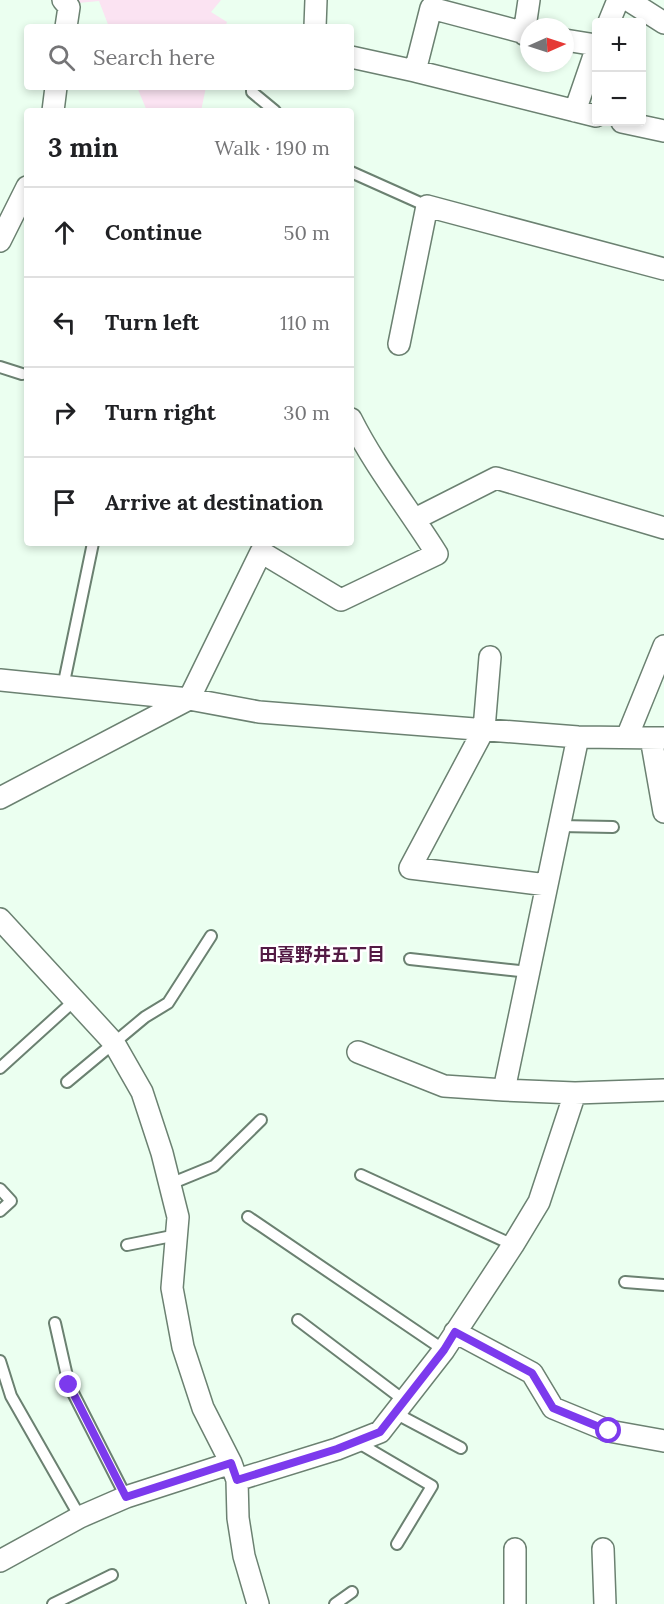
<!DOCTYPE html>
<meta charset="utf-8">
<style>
body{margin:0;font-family:Lora,"Noto Sans JP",serif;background:#f6f6f6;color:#202124}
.controls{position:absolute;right:18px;top:18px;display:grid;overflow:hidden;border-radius:6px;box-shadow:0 3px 9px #0003}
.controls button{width:54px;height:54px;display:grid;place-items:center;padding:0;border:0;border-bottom:2px solid #e0e0e0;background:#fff;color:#202124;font:30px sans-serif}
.compass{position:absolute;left:520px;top:18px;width:54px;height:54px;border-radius:50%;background:#fff;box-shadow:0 3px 9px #0003;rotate:87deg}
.stop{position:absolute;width:18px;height:18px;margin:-14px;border:4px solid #7c3aed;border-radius:50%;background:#fff}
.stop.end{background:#7c3aed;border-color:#fff;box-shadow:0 2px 6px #0008}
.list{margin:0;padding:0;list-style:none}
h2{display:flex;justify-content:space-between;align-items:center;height:78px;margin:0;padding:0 24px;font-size:26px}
h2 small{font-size:20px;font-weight:400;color:#757577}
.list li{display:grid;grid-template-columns:39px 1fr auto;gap:18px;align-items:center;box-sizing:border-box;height:90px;padding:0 24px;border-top:2px solid #e0e0e0}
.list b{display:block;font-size:22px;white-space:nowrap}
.list em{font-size:20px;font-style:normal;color:#757577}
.icon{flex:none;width:33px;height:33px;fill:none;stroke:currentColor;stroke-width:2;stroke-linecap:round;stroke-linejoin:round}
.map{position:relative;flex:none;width:664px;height:1604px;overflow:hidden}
.search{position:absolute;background:#fff;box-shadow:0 3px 9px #0003;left:24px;top:24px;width:330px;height:66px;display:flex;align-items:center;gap:15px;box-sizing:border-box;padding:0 21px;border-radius:6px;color:#757577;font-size:22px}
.panel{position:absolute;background:#fff;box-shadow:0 3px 9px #0003;left:24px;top:108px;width:330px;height:438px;border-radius:6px}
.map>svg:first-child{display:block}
.green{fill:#fbe3f2}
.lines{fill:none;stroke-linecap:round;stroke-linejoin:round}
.lane-casing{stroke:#6b8171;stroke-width:14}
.street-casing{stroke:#6b8171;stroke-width:24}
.lane{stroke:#fff;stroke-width:10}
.street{stroke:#fff;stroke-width:21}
.route{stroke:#7c3aed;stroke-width:8}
.labels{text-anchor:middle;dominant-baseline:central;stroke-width:5;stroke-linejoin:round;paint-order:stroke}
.neighbourhood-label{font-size:18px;font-weight:bold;fill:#531a44;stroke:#fff}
</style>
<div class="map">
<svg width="664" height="1604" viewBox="0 0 664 1604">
<rect width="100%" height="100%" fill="#ebfff0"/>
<path class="green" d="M77 0H221L211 12 227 22 225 27H109L99 1 78 3Z
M137 87H206L201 111H147Z"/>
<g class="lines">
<defs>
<path id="lane" d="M252 87V92L275 111
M351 172 427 206
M0 367 22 374
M63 687 93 543
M560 826 613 827
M410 959 529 972
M0 1068 75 1000
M67 1082 145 1017 168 1003 211 936
M361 1175 513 1245
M170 1184 214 1166 261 1120
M0 1189 11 1201 0 1211
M248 1217 444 1350
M127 1245 177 1235
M625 1282 664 1285
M298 1320 405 1401
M55 1323 69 1385 126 1497
M0 1361 11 1396 80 1517
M395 1413 461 1448
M357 1442 432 1486 397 1544
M53 1604 112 1575
M335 1604 352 1592"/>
<path id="street" d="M63 0 69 7 66 27
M628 0 664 23
M609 22 618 0
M315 27 316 0
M524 34 529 0
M565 40 596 45
M351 57 415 71 596 116
M415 71 431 8 529 34
M53 111 56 87
M575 111 596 50
M622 122 664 131
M0 241 27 187
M399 344 427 206 664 269
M415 519 496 478 664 528
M490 657 484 729 410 868 547 885
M0 680 189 699 259 712 578 737 664 738
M578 737 504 1090 575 1093 664 1090
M627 737 664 646
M651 738 664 812
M0 798 189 699 261 552 341 600 437 554C409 509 375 467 351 419
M0 919 114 1043 142 1092 162 1153 178 1217 172 1288 183 1347 203 1408 231 1463 237 1480 238 1518 244 1556 258 1604
M358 1052 444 1086 504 1090
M455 1332 532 1373 553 1408 609 1431 664 1441
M237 1480 337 1449 380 1432 444 1350 513 1245 539 1202 575 1093
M603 1549 605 1604
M0 1561 80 1517 126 1497 231 1463
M515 1604V1549"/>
</defs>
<use href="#lane" class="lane-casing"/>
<use href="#street" class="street-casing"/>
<use href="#lane" class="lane"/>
<use href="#street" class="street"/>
</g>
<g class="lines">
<path class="route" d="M69 1385 126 1497 231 1463 237 1480 337 1449 380 1432 444 1350 455 1332 532 1373 553 1408 609 1431"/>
</g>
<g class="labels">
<g class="neighbourhood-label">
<text x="322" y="954">田喜野井五丁目</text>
</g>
</g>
</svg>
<div class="controls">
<button>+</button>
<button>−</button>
</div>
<svg class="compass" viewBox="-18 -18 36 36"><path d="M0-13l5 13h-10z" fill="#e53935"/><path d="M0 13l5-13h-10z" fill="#757577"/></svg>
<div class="stop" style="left:609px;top:1431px"></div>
<div class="stop end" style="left:69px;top:1385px"></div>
<div class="search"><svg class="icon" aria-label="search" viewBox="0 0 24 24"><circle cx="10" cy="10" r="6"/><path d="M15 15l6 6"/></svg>Search here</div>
<section class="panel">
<h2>3 min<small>Walk · 190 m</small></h2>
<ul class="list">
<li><svg class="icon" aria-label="ahead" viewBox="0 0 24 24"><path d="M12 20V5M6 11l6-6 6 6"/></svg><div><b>Continue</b></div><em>50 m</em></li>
<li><svg class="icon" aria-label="left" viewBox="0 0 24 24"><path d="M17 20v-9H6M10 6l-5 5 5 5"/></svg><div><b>Turn left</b></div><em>110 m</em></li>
<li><svg class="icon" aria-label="right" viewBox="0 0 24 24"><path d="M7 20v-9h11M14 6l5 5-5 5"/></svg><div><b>Turn right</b></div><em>30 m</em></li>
<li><svg class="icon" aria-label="arrive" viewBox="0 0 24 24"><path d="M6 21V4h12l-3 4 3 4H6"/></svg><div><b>Arrive at destination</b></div></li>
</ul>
</section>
</div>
